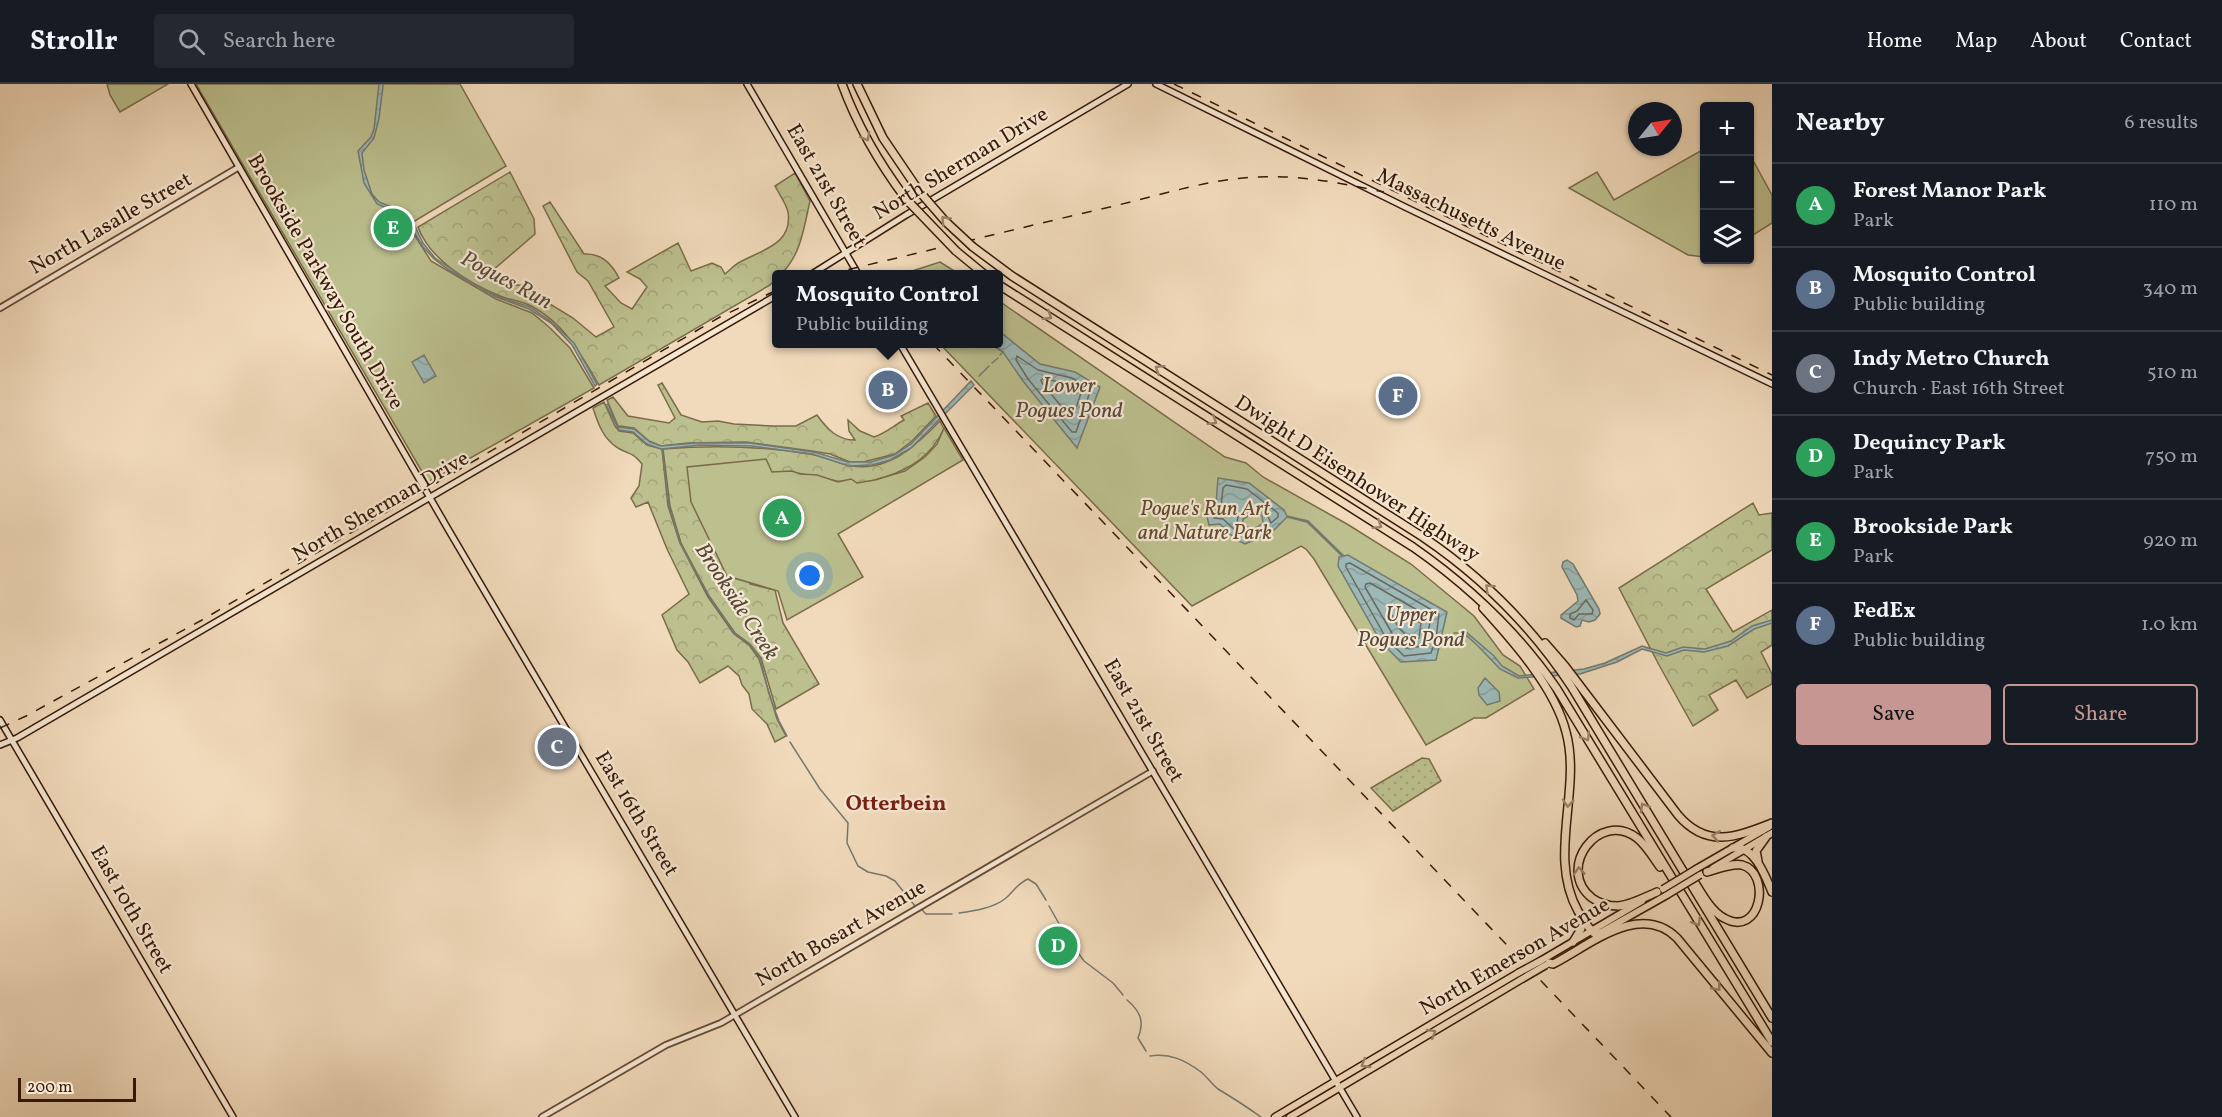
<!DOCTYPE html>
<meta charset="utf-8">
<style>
body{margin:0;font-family:Vollkorn,serif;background:#242831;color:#f1f3f6}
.controls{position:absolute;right:18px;top:18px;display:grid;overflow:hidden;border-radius:6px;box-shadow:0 2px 4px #0004}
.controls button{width:54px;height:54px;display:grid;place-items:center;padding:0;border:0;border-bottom:2px solid #363941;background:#171b24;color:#f1f3f6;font:30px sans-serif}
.compass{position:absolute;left:1628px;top:18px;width:54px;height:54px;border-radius:50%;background:#171b24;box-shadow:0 2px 4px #0004;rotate:60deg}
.scale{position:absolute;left:18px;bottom:15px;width:118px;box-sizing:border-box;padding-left:6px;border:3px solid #371906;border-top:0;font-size:16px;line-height:21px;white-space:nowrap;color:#371906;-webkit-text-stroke:4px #f6e7d3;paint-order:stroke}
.you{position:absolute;left:810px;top:492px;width:21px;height:21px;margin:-15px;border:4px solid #fff;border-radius:50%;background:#1a73e8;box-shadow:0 0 0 9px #1a73e833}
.badge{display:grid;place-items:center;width:39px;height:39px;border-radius:50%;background:#c59692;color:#fff;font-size:20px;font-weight:700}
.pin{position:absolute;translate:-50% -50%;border:3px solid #fff;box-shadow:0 2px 6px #0006}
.popup{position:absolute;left:772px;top:186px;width:231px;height:78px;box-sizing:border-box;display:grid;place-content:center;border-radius:6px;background:#171b24;filter:drop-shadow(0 2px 4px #0005);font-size:20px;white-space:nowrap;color:#9ea1a6}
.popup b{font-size:22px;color:#f1f3f6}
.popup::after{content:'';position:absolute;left:50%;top:100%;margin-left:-12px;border:12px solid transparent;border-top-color:#171b24}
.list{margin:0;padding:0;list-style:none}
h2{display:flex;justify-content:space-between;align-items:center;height:78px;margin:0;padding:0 24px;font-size:26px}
h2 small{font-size:20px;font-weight:400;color:#9ea1a6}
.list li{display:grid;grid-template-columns:39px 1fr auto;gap:18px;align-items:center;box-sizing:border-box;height:84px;padding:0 24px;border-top:2px solid #363941}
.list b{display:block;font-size:22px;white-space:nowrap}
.list p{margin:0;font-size:20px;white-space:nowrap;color:#9ea1a6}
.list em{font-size:20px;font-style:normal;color:#9ea1a6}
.actions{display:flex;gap:12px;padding:18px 24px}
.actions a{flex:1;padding:14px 0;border:2px solid #c59692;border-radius:6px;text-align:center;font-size:21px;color:#c59692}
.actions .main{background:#c59692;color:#111}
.icon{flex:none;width:33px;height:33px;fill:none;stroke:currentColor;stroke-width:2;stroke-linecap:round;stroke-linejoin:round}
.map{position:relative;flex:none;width:1772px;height:1033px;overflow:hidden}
header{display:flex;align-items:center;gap:36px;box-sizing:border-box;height:84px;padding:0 30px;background:#171b24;border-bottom:2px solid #363941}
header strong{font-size:28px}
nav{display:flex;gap:33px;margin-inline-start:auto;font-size:21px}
.search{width:420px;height:54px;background:#242831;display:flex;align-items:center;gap:15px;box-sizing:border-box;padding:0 21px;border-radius:6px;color:#9ea1a6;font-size:22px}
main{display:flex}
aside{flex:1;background:#171b24}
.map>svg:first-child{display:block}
.grass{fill:url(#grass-dots);stroke:#7a6c4a;stroke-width:1.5}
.forest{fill:url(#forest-crowns);stroke:#7a6c4a;stroke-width:1.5}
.park{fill:#bcbf8e;stroke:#7a6c4a;stroke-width:1.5}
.water{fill:url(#water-waves);stroke:#747970;stroke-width:1.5;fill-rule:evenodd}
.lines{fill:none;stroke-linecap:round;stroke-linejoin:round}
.shore{stroke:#6a695e;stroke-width:1.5}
.stream{stroke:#747970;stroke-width:1.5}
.tertiary-casing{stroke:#664933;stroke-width:8}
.secondary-casing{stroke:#371906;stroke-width:8}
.primary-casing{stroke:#371906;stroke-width:9}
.motorway-casing{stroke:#371906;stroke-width:10}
.tertiary{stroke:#f6e7d3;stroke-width:4.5}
.secondary{stroke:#f6e7d3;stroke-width:5}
.primary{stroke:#f1dabb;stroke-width:6}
.motorway{stroke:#f1dabb;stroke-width:7}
.rail{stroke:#371906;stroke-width:1.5;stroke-dasharray:10 10;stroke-linecap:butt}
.primary-bridge-casing{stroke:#371906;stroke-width:9;stroke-linecap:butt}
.motorway-bridge-casing{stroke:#371906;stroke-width:10;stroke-linecap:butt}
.primary-bridge{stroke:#f1dabb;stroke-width:6}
.motorway-bridge{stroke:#f1dabb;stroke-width:7}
.oneway{stroke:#9d836a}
.labels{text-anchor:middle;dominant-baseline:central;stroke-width:4.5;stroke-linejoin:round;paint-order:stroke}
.street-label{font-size:21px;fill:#371906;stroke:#f6e7d3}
.park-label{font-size:21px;font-style:italic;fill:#5f4b2f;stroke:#f6e7d3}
.water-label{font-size:22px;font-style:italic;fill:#55493b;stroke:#f6e7d3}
.neighbourhood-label{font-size:22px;font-weight:bold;fill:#7a1f14;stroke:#f6e7d3}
</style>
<header>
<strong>Strollr</strong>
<div class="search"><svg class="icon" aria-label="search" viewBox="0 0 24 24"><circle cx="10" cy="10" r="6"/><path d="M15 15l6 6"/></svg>Search here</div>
<nav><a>Home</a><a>Map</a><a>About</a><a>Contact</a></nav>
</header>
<main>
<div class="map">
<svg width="1772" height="1033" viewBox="0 0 1772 1033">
<defs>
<pattern id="grass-dots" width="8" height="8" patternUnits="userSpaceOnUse" patternTransform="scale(1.5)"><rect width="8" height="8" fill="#bcbf8e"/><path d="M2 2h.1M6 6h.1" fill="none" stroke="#a2a479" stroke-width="1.8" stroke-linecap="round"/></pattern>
<pattern id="forest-crowns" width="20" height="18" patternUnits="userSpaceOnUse" patternTransform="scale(1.5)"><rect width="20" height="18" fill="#bcbf8e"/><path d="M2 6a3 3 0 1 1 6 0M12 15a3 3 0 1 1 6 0" fill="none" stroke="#a2a479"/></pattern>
<pattern id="water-waves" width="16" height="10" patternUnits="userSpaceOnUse" patternTransform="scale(1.5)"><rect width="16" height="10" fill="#9cb9b7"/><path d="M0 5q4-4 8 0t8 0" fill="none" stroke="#879e9c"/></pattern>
</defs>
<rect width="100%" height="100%" fill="#f1dabb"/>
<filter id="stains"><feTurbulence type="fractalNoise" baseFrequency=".00333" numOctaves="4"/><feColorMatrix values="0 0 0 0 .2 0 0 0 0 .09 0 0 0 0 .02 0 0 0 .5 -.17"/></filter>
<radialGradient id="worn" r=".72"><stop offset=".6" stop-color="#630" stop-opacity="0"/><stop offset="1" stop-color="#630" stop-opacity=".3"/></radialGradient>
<path class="grass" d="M1422 674 1429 675 1441 697 1393 727 1371 704Z"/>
<path class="forest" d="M510 88 534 135 535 150 485 193C499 201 514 202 530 201L545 217 573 234 596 253 614 243 588 197 577 188 543 122 550 118 584 170C601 169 612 180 619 194L605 202 621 219 632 225 647 203 640 195 627 188 678 159 691 187 712 179 721 183 725 190C730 186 734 181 740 178 762 166 793 160 788 128 786 119 779 110 775 102L795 89 810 117C804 143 801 171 781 190H777V194L770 201 599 301C581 270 564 239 531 222 521 217 510 216 500 212 469 199 430 176 418 143Z
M662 299 681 331 702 338 718 337 734 340 773 342H796L817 331C827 345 837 356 855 356L849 347 848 336 860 347 874 353C886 349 893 342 904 336L901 332 928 319 936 332 912 357 895 370 863 378H850L830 370 812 367 746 358 688 359 661 362 649 357 634 344 618 342 607 316 613 313 628 332 669 339 675 334 658 301Z
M604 318 615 342 619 347 633 349 647 361 662 365 668 422 680 459 708 513 734 550 749 561 759 575 777 635 786 652 775 658 767 640 752 625 749 610 742 601 739 592 728 582 700 599 688 578 677 566 662 531 689 510 667 465 648 418 636 423 631 414 639 402 642 380C630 366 631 372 618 364 604 356 598 340 593 324Z
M940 337 944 345C931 371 913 384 885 393 877 395 866 400 858 399 849 397 858 396 849 396 844 396 841 398 836 397 812 392 797 387 772 388L750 500 775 506 783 539 819 600 776 625 761 574 750 560 735 549 709 512 681 459 670 422 663 365C713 361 761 362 810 370 833 374 848 386 872 382 901 377 920 357 940 337Z
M1753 419 1759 431 1772 429V466L1706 505 1733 548 1772 526V561L1761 568 1772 590V600L1747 614 1736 596 1709 611 1718 626 1693 642 1659 581 1619 504Z"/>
<path class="park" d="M107 0H168L120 28 110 11Z
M196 0H460L506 82 408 141 431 177 496 215 532 229 549 243 570 264 594 304 428 398Z
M1704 65V173L1688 171 1569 104 1597 88 1614 116Z
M1750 71 1772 111V139L1750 153Z
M940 178 959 190H903Z
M999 217 1225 373 1246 379 1263 393 1347 440 1411 480 1474 532 1503 571 1520 582 1534 605 1486 634H1474L1426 661 1314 475 1306 465 1301 462 1192 522 940 260H999Z
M944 344 963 376 838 450 863 493 787 536 778 507 727 492 691 418 687 383 766 375 772 388 792 387 800 390 817 391 838 398 851 395 857 399 875 396 905 387 925 373 937 360Z
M1059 846 1072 869 1057 878 1043 855Z"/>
<path class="water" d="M379 0H383V2L379 34 374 54 362 69 364 86 372 110 379 118 401 127 411 134 423 159 435 174 477 202 500 213 530 223 549 236 574 259 597 300 595 302 572 261 551 239 529 225 496 213 449 186 434 175 423 163 408 138 398 129 377 120 364 99 358 67 371 53 374 45Z
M999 247 1040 280 1075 288 1100 303 1077 364 1023 297 1003 268 990 260H999Z
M424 271 436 292 424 299 412 278Z
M971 297 974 301 911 364 890 376 872 381 849 382 812 370 751 362 700 361 661 365 647 360 633 348 619 346 606 321 608 320 618 343 634 345 650 358 661 362 696 359H750L814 368 848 378H871L894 371 911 360Z
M1218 394 1249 399 1284 426 1287 432 1308 437 1344 472 1348 471 1447 528 1436 576 1401 578 1381 558 1338 482 1339 473 1342 472 1307 438 1287 433 1271 449 1245 460 1235 455 1220 440 1209 441 1205 424 1211 420H1216ZM1253 429 1262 431 1263 439 1254 445 1243 442V435Z
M1567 476 1573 480 1599 525 1600 530 1595 536 1589 538 1582 536 1580 542 1576 543 1561 534V531L1578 517 1577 511 1562 483 1563 478Z
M1772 536V539L1754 545 1728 562 1704 568 1684 566 1667 572 1642 565 1617 578 1580 590 1518 594 1500 585 1479 563 1467 552 1461 550 1462 547 1466 548 1494 572 1502 582 1519 592 1584 585 1605 579 1642 562 1666 569 1683 563 1705 565 1731 557 1752 542Z
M1485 594 1499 608 1500 617 1487 621 1479 611 1478 604Z"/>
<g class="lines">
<path class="shore" d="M1017 272 1038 286 1072 294 1091 305 1076 348H1072L1028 295 1016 276Z
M1044 294 1069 301 1081 309 1073 333H1070L1042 299 1041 296Z
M1226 401 1247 405 1278 429V433L1271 439 1265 426 1251 423 1238 431 1237 442 1234 445 1223 435 1214 434 1213 428 1221 422 1223 404Z
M1350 479 1439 530 1436 555 1431 569 1404 572 1386 554 1346 483V480Z
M1370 499 1431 534 1425 562 1406 564 1392 549 1365 503 1366 500Z
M1586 516 1593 526 1592 530H1579L1574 536 1570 534V530L1577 527Z
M1390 523H1393L1421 539 1419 554 1410 555 1399 544 1389 527Z"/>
<path class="stream" d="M1000 271 1003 268
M992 279 998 274
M979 292 989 282
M662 365 669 422 680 459 709 512 735 550 749 560 760 574 769 610 779 637 787 652
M1454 549H1463
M790 658 820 705 848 739 847 759 858 782 868 788 886 792 895 797 915 822
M1049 822 1066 852 1084 877 1113 899 1123 911
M922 826 926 830H952
M959 829C974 827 994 824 1006 814 1014 807 1018 799 1028 795L1036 800 1046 816
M1127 916C1140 927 1145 937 1138 954L1146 967
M1150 972C1170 969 1185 976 1201 988 1207 993 1212 1000 1218 1005 1233 1014 1247 1023 1261 1033"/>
<defs>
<path id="tertiary" d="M0 224 239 83
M542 1033 666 961 721 939 1153 687"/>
<path id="secondary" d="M191 0 448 445 795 1033
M747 0 858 190
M1156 0 1403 122 1772 300
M812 190 906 131 1128 0
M900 260 1357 1033
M0 636 233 1033
M0 661 17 654 777 211"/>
<path id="primary" d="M1713 784 1772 749
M1696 785 1769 743
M1598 850 1667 811
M1542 876 1642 817
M1275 1033 1518 889
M1290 1033 1522 895"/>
<path id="motorway" d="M842 0C857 41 879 79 906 115
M857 0 883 54 919 107
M973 163 1012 192 1423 453C1482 493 1532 543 1571 602L1772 934
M956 167 984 190
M999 201 1413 463C1469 502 1518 548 1557 605L1772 958
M1483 524C1513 557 1555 604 1566 648 1582 706 1547 772 1578 827 1583 835 1587 843 1594 849H1601
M1545 559 1565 582 1678 731C1707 765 1736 753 1772 739
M1733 764C1754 761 1765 791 1772 808
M1758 777 1756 767 1766 753
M1690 791C1699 804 1709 826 1724 834 1761 855 1772 789 1742 781 1731 779 1718 785 1707 788
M1657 808C1645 813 1631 821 1618 822 1608 822 1599 819 1592 814 1555 785 1599 725 1637 754 1646 761 1653 773 1660 783
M1573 858 1581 845V833
M1549 879 1553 880C1590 861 1640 817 1677 854L1772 969"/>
</defs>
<use href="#tertiary" class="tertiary-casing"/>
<use href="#secondary" class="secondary-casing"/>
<use href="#primary" class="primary-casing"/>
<use href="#motorway" class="motorway-casing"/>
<use href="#tertiary" class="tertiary"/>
<use href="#secondary" class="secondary"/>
<use href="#primary" class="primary"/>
<use href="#motorway" class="motorway"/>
<path class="rail" d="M1174 0 1772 291
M829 190C924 168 1019 144 1114 122 1161 111 1209 95 1257 93 1303 91 1340 99 1384 108
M933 260 1671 1033
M0 644 26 632 202 536 720 233 777 206"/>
<defs>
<path id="primary-bridge" d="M1663 805 1696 785
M1667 811 1700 791
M1518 889 1542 876
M1522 895 1546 881"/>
<path id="motorway-bridge" d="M919 107 945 137 973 163
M906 115 956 167"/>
</defs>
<use href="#primary-bridge" class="primary-bridge-casing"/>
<use href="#motorway-bridge" class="motorway-bridge-casing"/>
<use href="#primary-bridge" class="primary-bridge"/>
<use href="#motorway-bridge" class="motorway-bridge"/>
</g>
<defs><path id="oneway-chevron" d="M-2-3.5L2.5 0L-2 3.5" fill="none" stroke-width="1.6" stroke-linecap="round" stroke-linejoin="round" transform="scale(1.5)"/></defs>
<g class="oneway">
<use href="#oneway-chevron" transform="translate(866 53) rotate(61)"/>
<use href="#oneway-chevron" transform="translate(945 136) rotate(-134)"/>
<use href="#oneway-chevron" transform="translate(1048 232) rotate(32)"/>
<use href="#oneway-chevron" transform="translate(1159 285) rotate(-148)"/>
<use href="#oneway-chevron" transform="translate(1213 337) rotate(32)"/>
<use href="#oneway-chevron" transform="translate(1378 441) rotate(32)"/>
<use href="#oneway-chevron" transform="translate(1489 504) rotate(-137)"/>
<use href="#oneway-chevron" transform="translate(1586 653) rotate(59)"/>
<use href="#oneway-chevron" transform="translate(1568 719) rotate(94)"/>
<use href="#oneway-chevron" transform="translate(1644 723) rotate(-121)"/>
<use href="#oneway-chevron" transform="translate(1716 752) rotate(-171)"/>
<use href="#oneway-chevron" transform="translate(1579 787) rotate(-94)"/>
<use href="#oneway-chevron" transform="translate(1697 838) rotate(59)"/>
<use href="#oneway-chevron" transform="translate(1717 903) rotate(50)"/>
<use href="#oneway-chevron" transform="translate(1432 949) rotate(-31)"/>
<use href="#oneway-chevron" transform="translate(1365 980) rotate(149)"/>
</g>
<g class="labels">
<g class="street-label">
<text transform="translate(961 80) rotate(-31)">North Sherman Drive</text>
<text transform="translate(826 102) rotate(60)">East 21st Street</text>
<text transform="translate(1471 136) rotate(26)">Massachusetts Avenue</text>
<text transform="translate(111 140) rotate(-30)">North Lasalle Street</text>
<text transform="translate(325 198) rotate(60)">Brookside Parkway South Drive</text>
<text transform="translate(1357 395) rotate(33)">Dwight D Eisenhower Highway</text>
<text transform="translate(381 423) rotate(-30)">North Sherman Drive</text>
<text transform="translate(1143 637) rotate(60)">East 21st Street</text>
<text transform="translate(636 730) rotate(59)">East 16th Street</text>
<text transform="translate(131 826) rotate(60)">East 10th Street</text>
<text transform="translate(841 850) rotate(-30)">North Bosart Avenue</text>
<text transform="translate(1515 873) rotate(-30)">North Emerson Avenue</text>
</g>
<g class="park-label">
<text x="1205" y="425">Pogue's Run Art<tspan x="1205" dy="24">and Nature Park</tspan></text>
</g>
<g class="water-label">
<text transform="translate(506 197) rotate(28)">Pogues Run</text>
<text x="1069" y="302">Lower<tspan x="1069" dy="25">Pogues Pond</tspan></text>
<text transform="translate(736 518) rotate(57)">Brookside Creek</text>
<text x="1411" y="531">Upper<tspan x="1411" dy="25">Pogues Pond</tspan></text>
</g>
<g class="neighbourhood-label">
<text x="896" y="720">Otterbein</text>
</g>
</g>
<rect width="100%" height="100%" filter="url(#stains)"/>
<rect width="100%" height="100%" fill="url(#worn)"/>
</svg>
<div class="controls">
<button>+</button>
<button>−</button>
<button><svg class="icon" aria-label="layers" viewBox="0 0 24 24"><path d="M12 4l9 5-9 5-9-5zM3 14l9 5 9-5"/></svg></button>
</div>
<svg class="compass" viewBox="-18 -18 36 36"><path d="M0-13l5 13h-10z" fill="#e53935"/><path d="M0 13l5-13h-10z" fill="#9ea1a6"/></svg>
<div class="scale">200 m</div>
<div class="you"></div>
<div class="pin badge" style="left:782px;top:434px;background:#2e9e5b">A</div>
<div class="pin badge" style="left:888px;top:306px;background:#5c6f8a">B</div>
<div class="popup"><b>Mosquito Control</b>Public building</div>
<div class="pin badge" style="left:557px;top:663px;background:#6b7280">C</div>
<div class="pin badge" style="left:1058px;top:862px;background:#2e9e5b">D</div>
<div class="pin badge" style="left:393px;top:144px;background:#2e9e5b">E</div>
<div class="pin badge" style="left:1398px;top:312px;background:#5c6f8a">F</div>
</div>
<aside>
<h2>Nearby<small>6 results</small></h2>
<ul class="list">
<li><span class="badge" style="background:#2e9e5b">A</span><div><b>Forest Manor Park</b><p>Park</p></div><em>110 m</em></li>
<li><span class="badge" style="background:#5c6f8a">B</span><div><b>Mosquito Control</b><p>Public building</p></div><em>340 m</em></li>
<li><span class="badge" style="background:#6b7280">C</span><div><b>Indy Metro Church</b><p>Church · East 16th Street</p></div><em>510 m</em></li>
<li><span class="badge" style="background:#2e9e5b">D</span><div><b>Dequincy Park</b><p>Park</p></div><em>750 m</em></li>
<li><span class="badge" style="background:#2e9e5b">E</span><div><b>Brookside Park</b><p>Park</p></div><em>920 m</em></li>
<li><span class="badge" style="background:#5c6f8a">F</span><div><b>FedEx</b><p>Public building</p></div><em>1.0 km</em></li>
</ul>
<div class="actions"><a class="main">Save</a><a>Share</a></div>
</aside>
</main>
